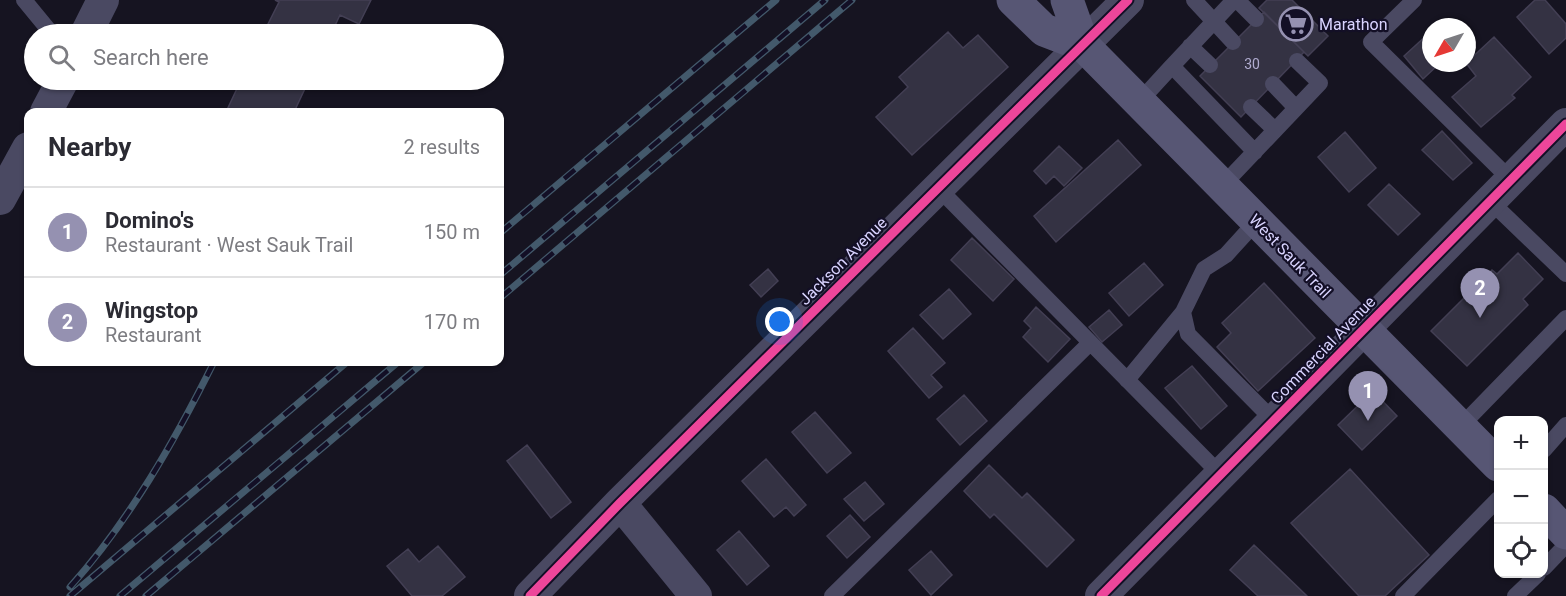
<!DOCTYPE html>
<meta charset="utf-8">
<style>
body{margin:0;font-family:Roboto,sans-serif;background:#f7f7f7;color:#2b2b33}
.controls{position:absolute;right:18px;bottom:18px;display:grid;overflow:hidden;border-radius:12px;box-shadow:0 2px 4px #0004}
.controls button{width:54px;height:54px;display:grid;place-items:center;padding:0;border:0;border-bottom:2px solid #e1e1e2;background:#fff;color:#2b2b33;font:30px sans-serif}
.compass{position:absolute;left:1422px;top:18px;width:54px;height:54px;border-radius:50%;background:#fff;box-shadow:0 2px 4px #0004;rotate:231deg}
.you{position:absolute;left:780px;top:322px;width:21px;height:21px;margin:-15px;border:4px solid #fff;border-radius:50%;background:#1a73e8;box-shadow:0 0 0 9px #1a73e833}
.badge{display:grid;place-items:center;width:39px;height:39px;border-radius:50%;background:#9591b1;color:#fff;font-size:20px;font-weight:700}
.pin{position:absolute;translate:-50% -50px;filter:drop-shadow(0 2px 3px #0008)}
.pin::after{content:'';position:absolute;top:32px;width:21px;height:18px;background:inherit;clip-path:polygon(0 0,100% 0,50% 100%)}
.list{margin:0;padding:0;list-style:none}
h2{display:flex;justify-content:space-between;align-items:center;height:78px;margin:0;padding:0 24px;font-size:26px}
h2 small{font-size:20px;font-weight:400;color:#7c7c81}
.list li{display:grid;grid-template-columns:39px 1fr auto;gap:18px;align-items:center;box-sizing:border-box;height:90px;padding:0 24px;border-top:2px solid #e1e1e2}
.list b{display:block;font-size:22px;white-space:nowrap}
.list p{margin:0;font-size:20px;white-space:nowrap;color:#7c7c81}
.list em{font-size:20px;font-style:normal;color:#7c7c81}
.icon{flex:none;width:33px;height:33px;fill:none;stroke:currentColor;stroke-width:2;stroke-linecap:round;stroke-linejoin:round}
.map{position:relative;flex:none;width:1566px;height:596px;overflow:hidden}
.search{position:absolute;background:#fff;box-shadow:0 2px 4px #0004;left:24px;top:24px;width:480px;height:66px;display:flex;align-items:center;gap:15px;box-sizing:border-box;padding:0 21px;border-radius:33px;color:#7c7c81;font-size:22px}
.panel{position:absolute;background:#fff;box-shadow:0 2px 4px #0004;left:24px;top:108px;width:480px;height:258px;border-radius:12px}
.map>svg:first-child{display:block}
.building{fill:#343243;stroke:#433f54;stroke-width:1.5}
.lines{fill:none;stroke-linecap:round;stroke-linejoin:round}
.service{stroke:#4a4962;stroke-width:16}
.minor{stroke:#4a4962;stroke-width:32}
.secondary{stroke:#575674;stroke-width:33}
.rail-casing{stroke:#43596b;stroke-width:7}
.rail{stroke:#130f26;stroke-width:4.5;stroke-dasharray:14;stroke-linecap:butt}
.cycleway-casing{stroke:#130f26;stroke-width:13}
.cycleway{stroke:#ed469a;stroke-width:9}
.labels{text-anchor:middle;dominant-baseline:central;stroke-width:4.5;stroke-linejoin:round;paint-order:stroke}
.number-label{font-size:14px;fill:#b0acd0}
.poi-label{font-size:16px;fill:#d9d4ff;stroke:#130f26;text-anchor:start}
.street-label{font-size:16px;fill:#d9d4ff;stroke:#130f26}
</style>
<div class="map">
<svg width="1566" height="596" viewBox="0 0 1566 596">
<rect width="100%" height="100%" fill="#161421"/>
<path class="building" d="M275 0H371L359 24 340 15 331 34H263L279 2Z
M1267 0H1292L1328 36 1308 56 1259 8Z
M1535 0H1545L1566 24V38L1549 54 1517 17Z
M1264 12 1304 52 1241 117 1200 76Z
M948 32 963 48 978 35 1008 67 912 155 876 117 908 87 899 77Z
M1428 34 1431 37V63H1440L1423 79 1404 56Z
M1494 37 1531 77 1512 95 1515 98 1481 127 1452 97 1476 76 1466 63Z
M241 80H309L294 112H226Z
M1442 131 1472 163 1453 180 1422 150Z
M1345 132 1376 168 1349 192 1318 157Z
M1118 140 1141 165 1056 242 1034 216Z
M1059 146 1082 168 1064 186 1054 176 1046 184 1034 171Z
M1389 184 1420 214 1398 235 1368 205Z
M972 238 1014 279 993 301 951 260Z
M1518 253 1543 279 1523 299 1528 305 1467 366 1431 331 1492 270 1497 274Z
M1144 263 1163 285 1129 316 1109 293Z
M768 269 778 281 761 297 750 285Z
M1264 283 1315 338 1258 391 1217 347 1231 333 1222 323Z
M949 289 971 314 943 339 920 315Z
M1036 307 1070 339 1048 362 1023 337 1031 328 1024 321Z
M1109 310 1122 325 1102 342 1089 327Z
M913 328 945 363 931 375 942 387 929 398 888 351Z
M1192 366 1227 406 1201 429 1165 388Z
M1373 391 1397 416 1362 450 1338 425Z
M964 395 987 421 960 445 937 419Z
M815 412 851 453 827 473 792 432Z
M527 445 571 502 551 518 507 461Z
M766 459 806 505 794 516 786 507 774 517 742 481Z
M989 465 1022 498 1027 493 1074 540 1047 567 994 514 990 518 964 491Z
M1350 469 1429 555 1385 596H1359L1291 523Z
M865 482 884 504 864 521 844 499Z
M850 515 870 537 847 558 827 536Z
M739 531 769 566 747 585 717 550Z
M1254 545 1307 596H1258L1230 570Z
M438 546 465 577 442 596H412L387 566 408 549 419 562Z
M931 551 952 575 931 595 909 570Z"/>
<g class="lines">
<path class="service" d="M24 0 52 34
M1194 0 1233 42
M1237 0 1256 19
M1414 0 1371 42 1510 179
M1190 46 1210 65
M1172 66 1234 0
M1273 84 1296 108
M1139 102 1172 66 1255 152
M1251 107 1275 130
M1222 186 1320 83 1297 61
M938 188 1221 475
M1489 200 1566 274
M1256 222 1226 255 1204 269 1183 312 1188 334 1274 421
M1127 380 1183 312
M1460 427 1566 318
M1544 450 1566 425
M1544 568 1566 545
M832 596 1090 343
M1403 596 1498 499
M1515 596 1538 574"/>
<path class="minor" d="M86 34 103 0
M46 112 63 80
M0 199 28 148
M620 503 696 596
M530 596 620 503 1128 0
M1101 596 1566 124"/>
<path class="secondary" d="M1013 0 1044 30 1083 45 1498 465
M1067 0 1083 45
M1544 510 1566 533"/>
<defs>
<path id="rail" d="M500 233 776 0
M500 275 825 0
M500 298 852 0
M70 587C130 520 174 442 214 362
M70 596 347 362
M120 596 398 362
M146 596 424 362"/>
</defs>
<use href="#rail" class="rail-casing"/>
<use href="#rail" class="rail"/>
<defs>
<path id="cycleway" d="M530 596 620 503 1128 0
M1101 596 1566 124"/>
</defs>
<use href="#cycleway" class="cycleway-casing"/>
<use href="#cycleway" class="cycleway"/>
</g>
<defs>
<symbol id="supermarket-ring" viewBox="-11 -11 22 22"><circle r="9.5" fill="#130f26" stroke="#9591b1" stroke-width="1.5"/><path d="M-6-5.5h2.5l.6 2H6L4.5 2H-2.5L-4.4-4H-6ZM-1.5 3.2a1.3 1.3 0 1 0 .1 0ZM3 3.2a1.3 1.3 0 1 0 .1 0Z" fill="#9591b1"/></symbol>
</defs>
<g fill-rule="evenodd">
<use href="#supermarket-ring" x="1277" y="5" width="38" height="38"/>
</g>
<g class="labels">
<g class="number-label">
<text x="1252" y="64">30</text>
</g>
<g class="poi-label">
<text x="1319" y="24">Marathon</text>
</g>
<g class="street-label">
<text transform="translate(1290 256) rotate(46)">West Sauk Trail</text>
<text transform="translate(843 261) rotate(-45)">Jackson Avenue</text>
<text transform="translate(1323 350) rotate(-46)">Commercial Avenue</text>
</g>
</g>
</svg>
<div class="controls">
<button>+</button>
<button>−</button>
<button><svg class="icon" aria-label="locate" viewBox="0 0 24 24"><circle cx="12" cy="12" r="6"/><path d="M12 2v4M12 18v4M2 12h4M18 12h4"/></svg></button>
</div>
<svg class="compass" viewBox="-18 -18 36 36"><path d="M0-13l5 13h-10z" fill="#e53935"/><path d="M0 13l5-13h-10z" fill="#7c7c81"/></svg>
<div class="you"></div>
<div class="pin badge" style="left:1368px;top:421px">1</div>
<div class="pin badge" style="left:1480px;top:318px">2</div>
<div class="search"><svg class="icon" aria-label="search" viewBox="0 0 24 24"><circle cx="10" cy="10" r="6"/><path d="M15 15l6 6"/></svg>Search here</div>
<section class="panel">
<h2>Nearby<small>2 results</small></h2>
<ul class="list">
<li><span class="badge">1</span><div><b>Domino's</b><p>Restaurant · West Sauk Trail</p></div><em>150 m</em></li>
<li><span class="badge">2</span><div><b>Wingstop</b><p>Restaurant</p></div><em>170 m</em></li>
</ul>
</section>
</div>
